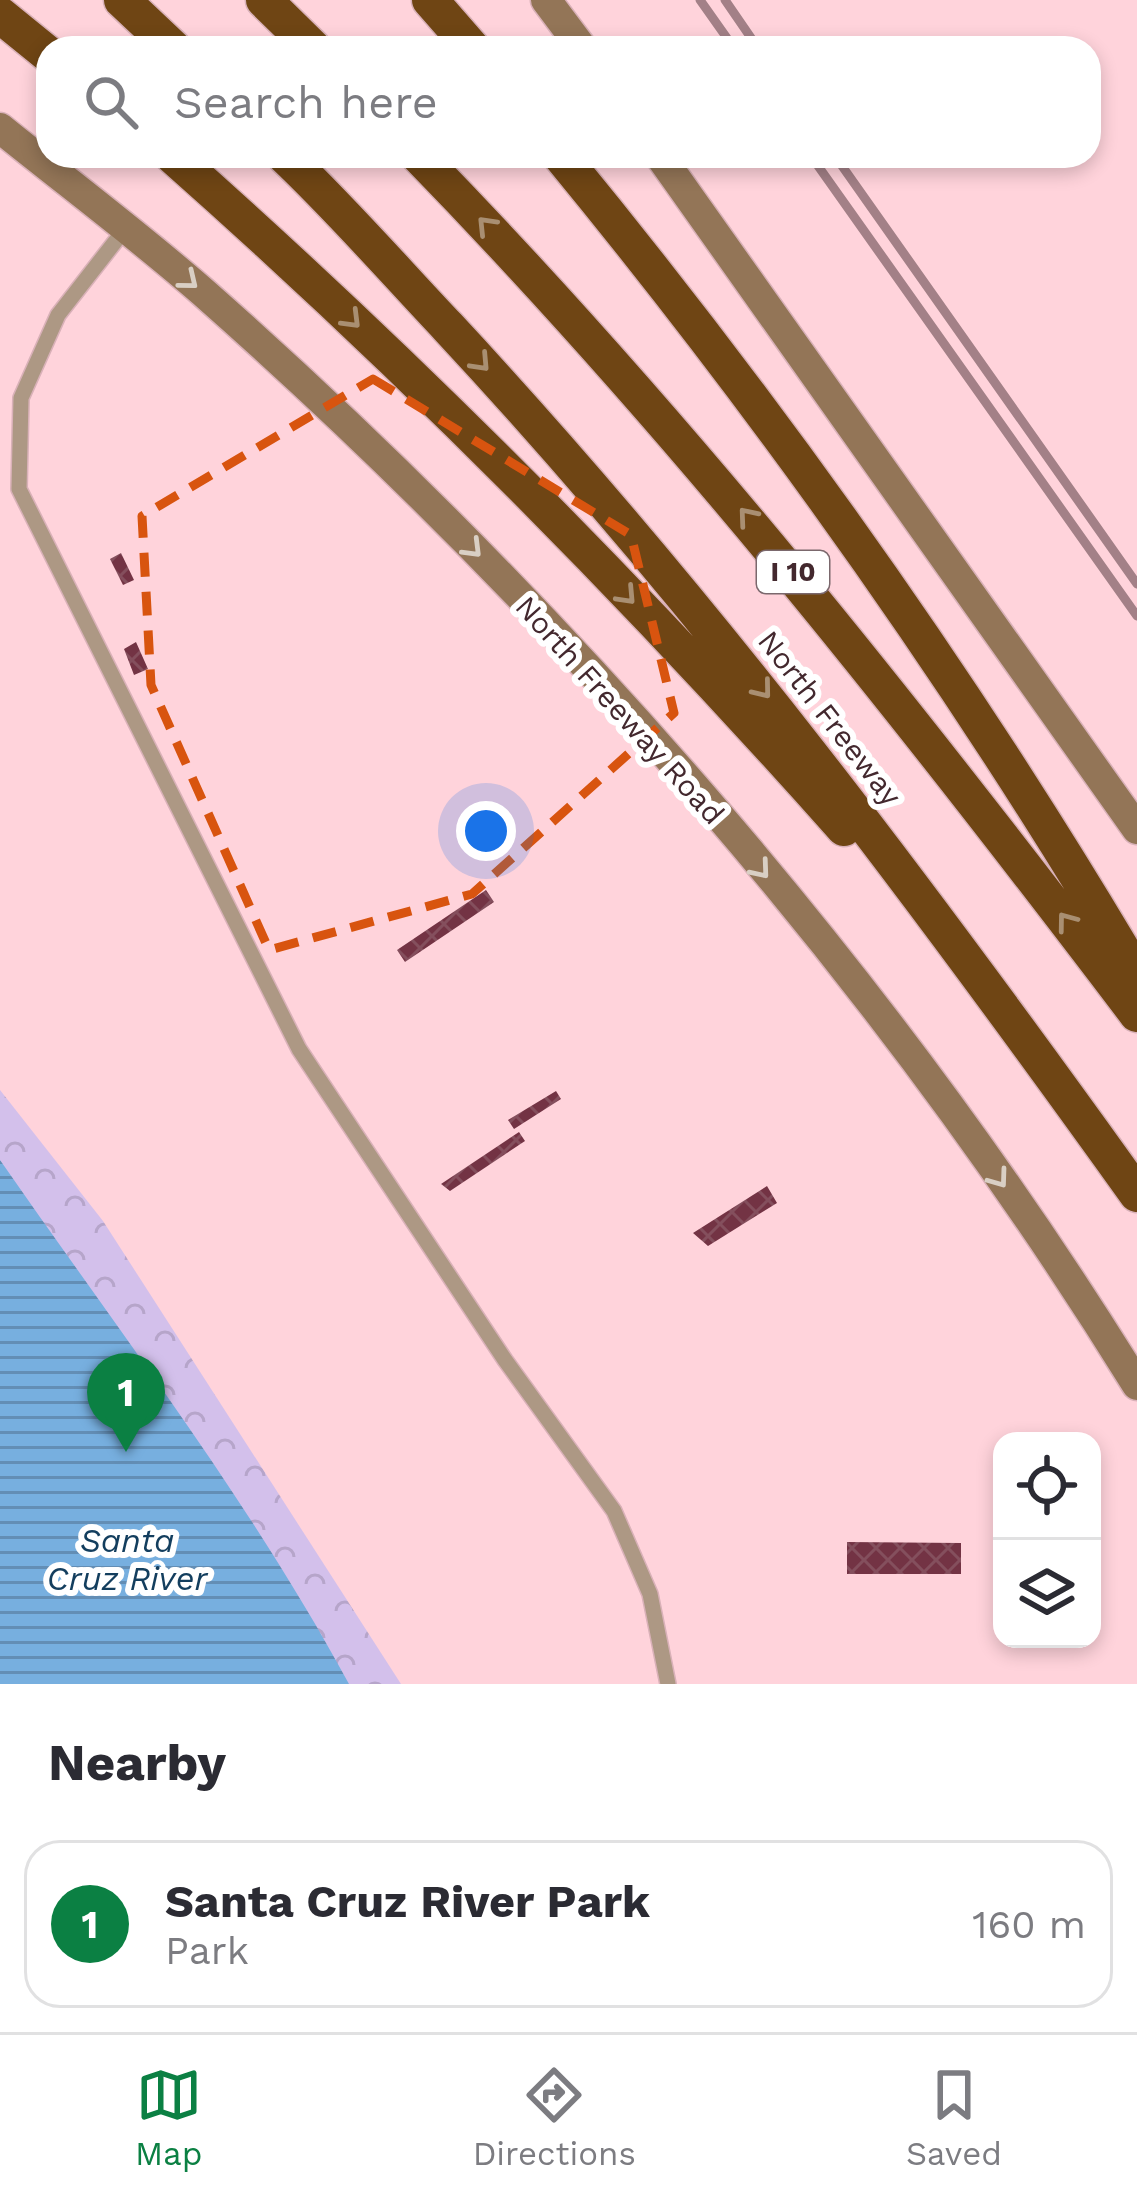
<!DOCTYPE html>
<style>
body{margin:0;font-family:"Work Sans",sans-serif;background:#f7f7f7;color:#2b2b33}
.controls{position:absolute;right:36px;bottom:36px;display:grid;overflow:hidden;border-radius:24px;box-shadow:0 6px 18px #0003}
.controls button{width:108px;height:108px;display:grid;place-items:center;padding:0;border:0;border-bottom:3px solid #e1e1e2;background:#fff;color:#2b2b33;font:60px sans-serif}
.you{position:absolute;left:486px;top:831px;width:42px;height:42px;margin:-30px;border:9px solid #fff;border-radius:50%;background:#1a73e8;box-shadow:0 0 0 18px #1a73e833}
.badge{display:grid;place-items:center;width:78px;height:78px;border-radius:50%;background:#0b8043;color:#fff;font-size:39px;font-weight:700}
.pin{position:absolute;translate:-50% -99px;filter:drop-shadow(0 3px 6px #0008)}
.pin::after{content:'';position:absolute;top:63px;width:42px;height:36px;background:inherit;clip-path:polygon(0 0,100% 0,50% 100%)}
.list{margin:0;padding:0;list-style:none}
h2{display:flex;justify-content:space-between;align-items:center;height:156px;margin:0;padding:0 48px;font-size:51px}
h2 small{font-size:39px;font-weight:400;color:#7c7c81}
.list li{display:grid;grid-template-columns:78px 1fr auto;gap:36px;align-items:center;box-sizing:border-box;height:168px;margin:0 24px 24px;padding:0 24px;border:3px solid #e1e1e2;border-radius:36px}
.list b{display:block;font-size:45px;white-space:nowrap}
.list p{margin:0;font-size:39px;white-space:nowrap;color:#7c7c81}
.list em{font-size:39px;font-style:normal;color:#7c7c81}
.icon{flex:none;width:66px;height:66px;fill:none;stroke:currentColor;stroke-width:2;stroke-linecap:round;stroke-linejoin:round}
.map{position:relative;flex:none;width:1137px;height:1684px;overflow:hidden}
.search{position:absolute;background:#fff;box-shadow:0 6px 18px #0003;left:36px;right:36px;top:36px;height:132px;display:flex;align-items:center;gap:30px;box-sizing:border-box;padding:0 42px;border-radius:36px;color:#7c7c81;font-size:45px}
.sheet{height:348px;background:#fff}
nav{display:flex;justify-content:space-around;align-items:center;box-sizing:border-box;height:168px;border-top:3px solid #e1e1e2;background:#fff;font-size:33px;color:#7c7c81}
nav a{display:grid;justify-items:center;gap:6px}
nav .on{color:#0b8043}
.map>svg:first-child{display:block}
.park{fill:url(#park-crowns)}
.water{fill:url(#water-rules)}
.building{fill:url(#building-cross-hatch)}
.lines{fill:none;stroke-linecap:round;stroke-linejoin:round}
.lane-casing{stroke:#d9b1b8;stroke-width:18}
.secondary-casing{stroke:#d9b1b8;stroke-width:33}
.highway-casing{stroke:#d9b1b8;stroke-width:39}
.lane{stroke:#ad9884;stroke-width:15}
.secondary{stroke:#937557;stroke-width:30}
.highway{stroke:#6f4514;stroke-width:36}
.rail{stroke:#a38087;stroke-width:9}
.oneway{stroke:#a98f72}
.oneway2{stroke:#d9cfc4}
.marked{fill:none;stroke:#d8540f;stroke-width:9;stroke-dasharray:24 15;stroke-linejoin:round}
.labels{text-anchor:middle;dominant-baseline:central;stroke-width:12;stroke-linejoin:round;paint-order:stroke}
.shield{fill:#fff;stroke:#7b686d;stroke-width:3}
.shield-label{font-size:27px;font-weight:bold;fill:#43282e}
.street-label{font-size:30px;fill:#43282e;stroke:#fff}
.water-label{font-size:33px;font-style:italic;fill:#133e5e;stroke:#fff}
</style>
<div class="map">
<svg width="1137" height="1684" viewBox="0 0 1137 1684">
<defs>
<pattern id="park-crowns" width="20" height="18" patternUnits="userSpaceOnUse" patternTransform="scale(3)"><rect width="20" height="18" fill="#d3c0eb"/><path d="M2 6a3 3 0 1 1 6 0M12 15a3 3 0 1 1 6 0" fill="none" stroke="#b6a5ca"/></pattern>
<pattern id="water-rules" width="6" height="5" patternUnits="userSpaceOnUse" patternTransform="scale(3)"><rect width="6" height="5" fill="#77afdf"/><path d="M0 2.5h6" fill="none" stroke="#638eb5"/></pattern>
<pattern id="building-cross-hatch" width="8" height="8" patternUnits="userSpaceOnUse" patternTransform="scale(3)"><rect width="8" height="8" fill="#733344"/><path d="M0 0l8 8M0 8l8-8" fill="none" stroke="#844f5d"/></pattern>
</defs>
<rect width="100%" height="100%" fill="#ffd3db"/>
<path class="park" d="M0 1090 103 1221 401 1684H0Z"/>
<path class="water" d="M0 1160C120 1333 248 1498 349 1684H0Z"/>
<path class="building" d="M121 553 134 580 123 585 110 559Z
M136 642 148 669 134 675 124 649Z
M486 890 494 902 405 962 397 950Z
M556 1091 561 1099 514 1129 508 1120Z
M519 1132 525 1141 450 1191 441 1184Z
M767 1186 777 1203 708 1246 693 1233Z
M847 1542 961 1543V1574H847Z"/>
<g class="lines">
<defs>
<path id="lane" d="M125 229 58 315 21 398 19 489 299 1049 505 1360 614 1511 650 1594 668 1684"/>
<path id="secondary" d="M546 0 582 48
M0 128C68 183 139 236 204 293 559 607 888 981 1137 1385
M660 156 1137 829"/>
<path id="highway" d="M122 0 173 48
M264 0 313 48
M430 0 472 48
M0 15 48 54
M173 156C409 365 634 592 844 828
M285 156C342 210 394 270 448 327 703 601 919 890 1137 1194
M419 156C681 425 910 715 1137 1014
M561 156C773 414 967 687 1137 975"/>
</defs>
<use href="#lane" class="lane-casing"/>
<use href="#secondary" class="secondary-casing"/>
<use href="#highway" class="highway-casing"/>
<use href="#lane" class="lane"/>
<use href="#secondary" class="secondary"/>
<use href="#highway" class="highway"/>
<path class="rail" d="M700 0 734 48
M725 0 758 48
M811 156 1137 616
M835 156 1137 584"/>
</g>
<defs><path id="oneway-chevron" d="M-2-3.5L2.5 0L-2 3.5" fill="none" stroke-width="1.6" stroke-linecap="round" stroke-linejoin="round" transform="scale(3)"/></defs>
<g class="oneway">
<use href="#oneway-chevron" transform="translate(486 225) rotate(-134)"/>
<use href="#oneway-chevron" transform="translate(352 320) rotate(45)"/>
<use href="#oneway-chevron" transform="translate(481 363) rotate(47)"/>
<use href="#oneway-chevron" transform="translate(747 516) rotate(-130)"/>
<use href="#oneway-chevron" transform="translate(627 596) rotate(47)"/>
<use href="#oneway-chevron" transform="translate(763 690) rotate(51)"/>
<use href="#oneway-chevron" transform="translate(1066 921) rotate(-127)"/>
</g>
<g class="oneway2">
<use href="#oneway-chevron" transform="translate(189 281) rotate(39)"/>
<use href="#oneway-chevron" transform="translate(473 549) rotate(45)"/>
<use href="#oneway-chevron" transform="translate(761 870) rotate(50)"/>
<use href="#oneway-chevron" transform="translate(999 1179) rotate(54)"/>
</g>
<path class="marked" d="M373 379 631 535 674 713 472 894 269 950 151 685 142 516Z"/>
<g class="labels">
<rect class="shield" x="757" y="551" width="72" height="42" rx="9"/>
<g class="shield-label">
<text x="793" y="572">I 10</text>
</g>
<g class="street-label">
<text transform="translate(620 710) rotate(48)">North Freeway Road</text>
<text transform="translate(830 718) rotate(52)">North Freeway</text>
</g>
<g class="water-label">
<text x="127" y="1540">Santa<tspan x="127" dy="38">Cruz River</tspan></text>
</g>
</g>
</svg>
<div class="controls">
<button><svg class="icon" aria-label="locate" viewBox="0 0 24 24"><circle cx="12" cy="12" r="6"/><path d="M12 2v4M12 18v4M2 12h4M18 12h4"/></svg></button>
<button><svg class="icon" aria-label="layers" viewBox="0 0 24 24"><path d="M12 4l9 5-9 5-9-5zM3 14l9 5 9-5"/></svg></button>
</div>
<div class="you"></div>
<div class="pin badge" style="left:126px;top:1452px">1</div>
<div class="search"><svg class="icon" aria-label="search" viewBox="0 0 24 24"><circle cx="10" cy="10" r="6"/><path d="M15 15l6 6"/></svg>Search here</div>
</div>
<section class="sheet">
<h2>Nearby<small></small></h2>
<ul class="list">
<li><span class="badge">1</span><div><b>Santa Cruz River Park</b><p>Park</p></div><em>160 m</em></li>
</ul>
</section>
<nav>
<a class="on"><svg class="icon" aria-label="map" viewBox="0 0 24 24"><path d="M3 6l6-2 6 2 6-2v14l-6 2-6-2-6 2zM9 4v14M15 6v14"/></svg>Map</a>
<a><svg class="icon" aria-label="directions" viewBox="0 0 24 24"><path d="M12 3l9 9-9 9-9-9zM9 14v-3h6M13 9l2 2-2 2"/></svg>Directions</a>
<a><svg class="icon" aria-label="saved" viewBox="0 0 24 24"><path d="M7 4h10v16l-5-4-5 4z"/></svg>Saved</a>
</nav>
